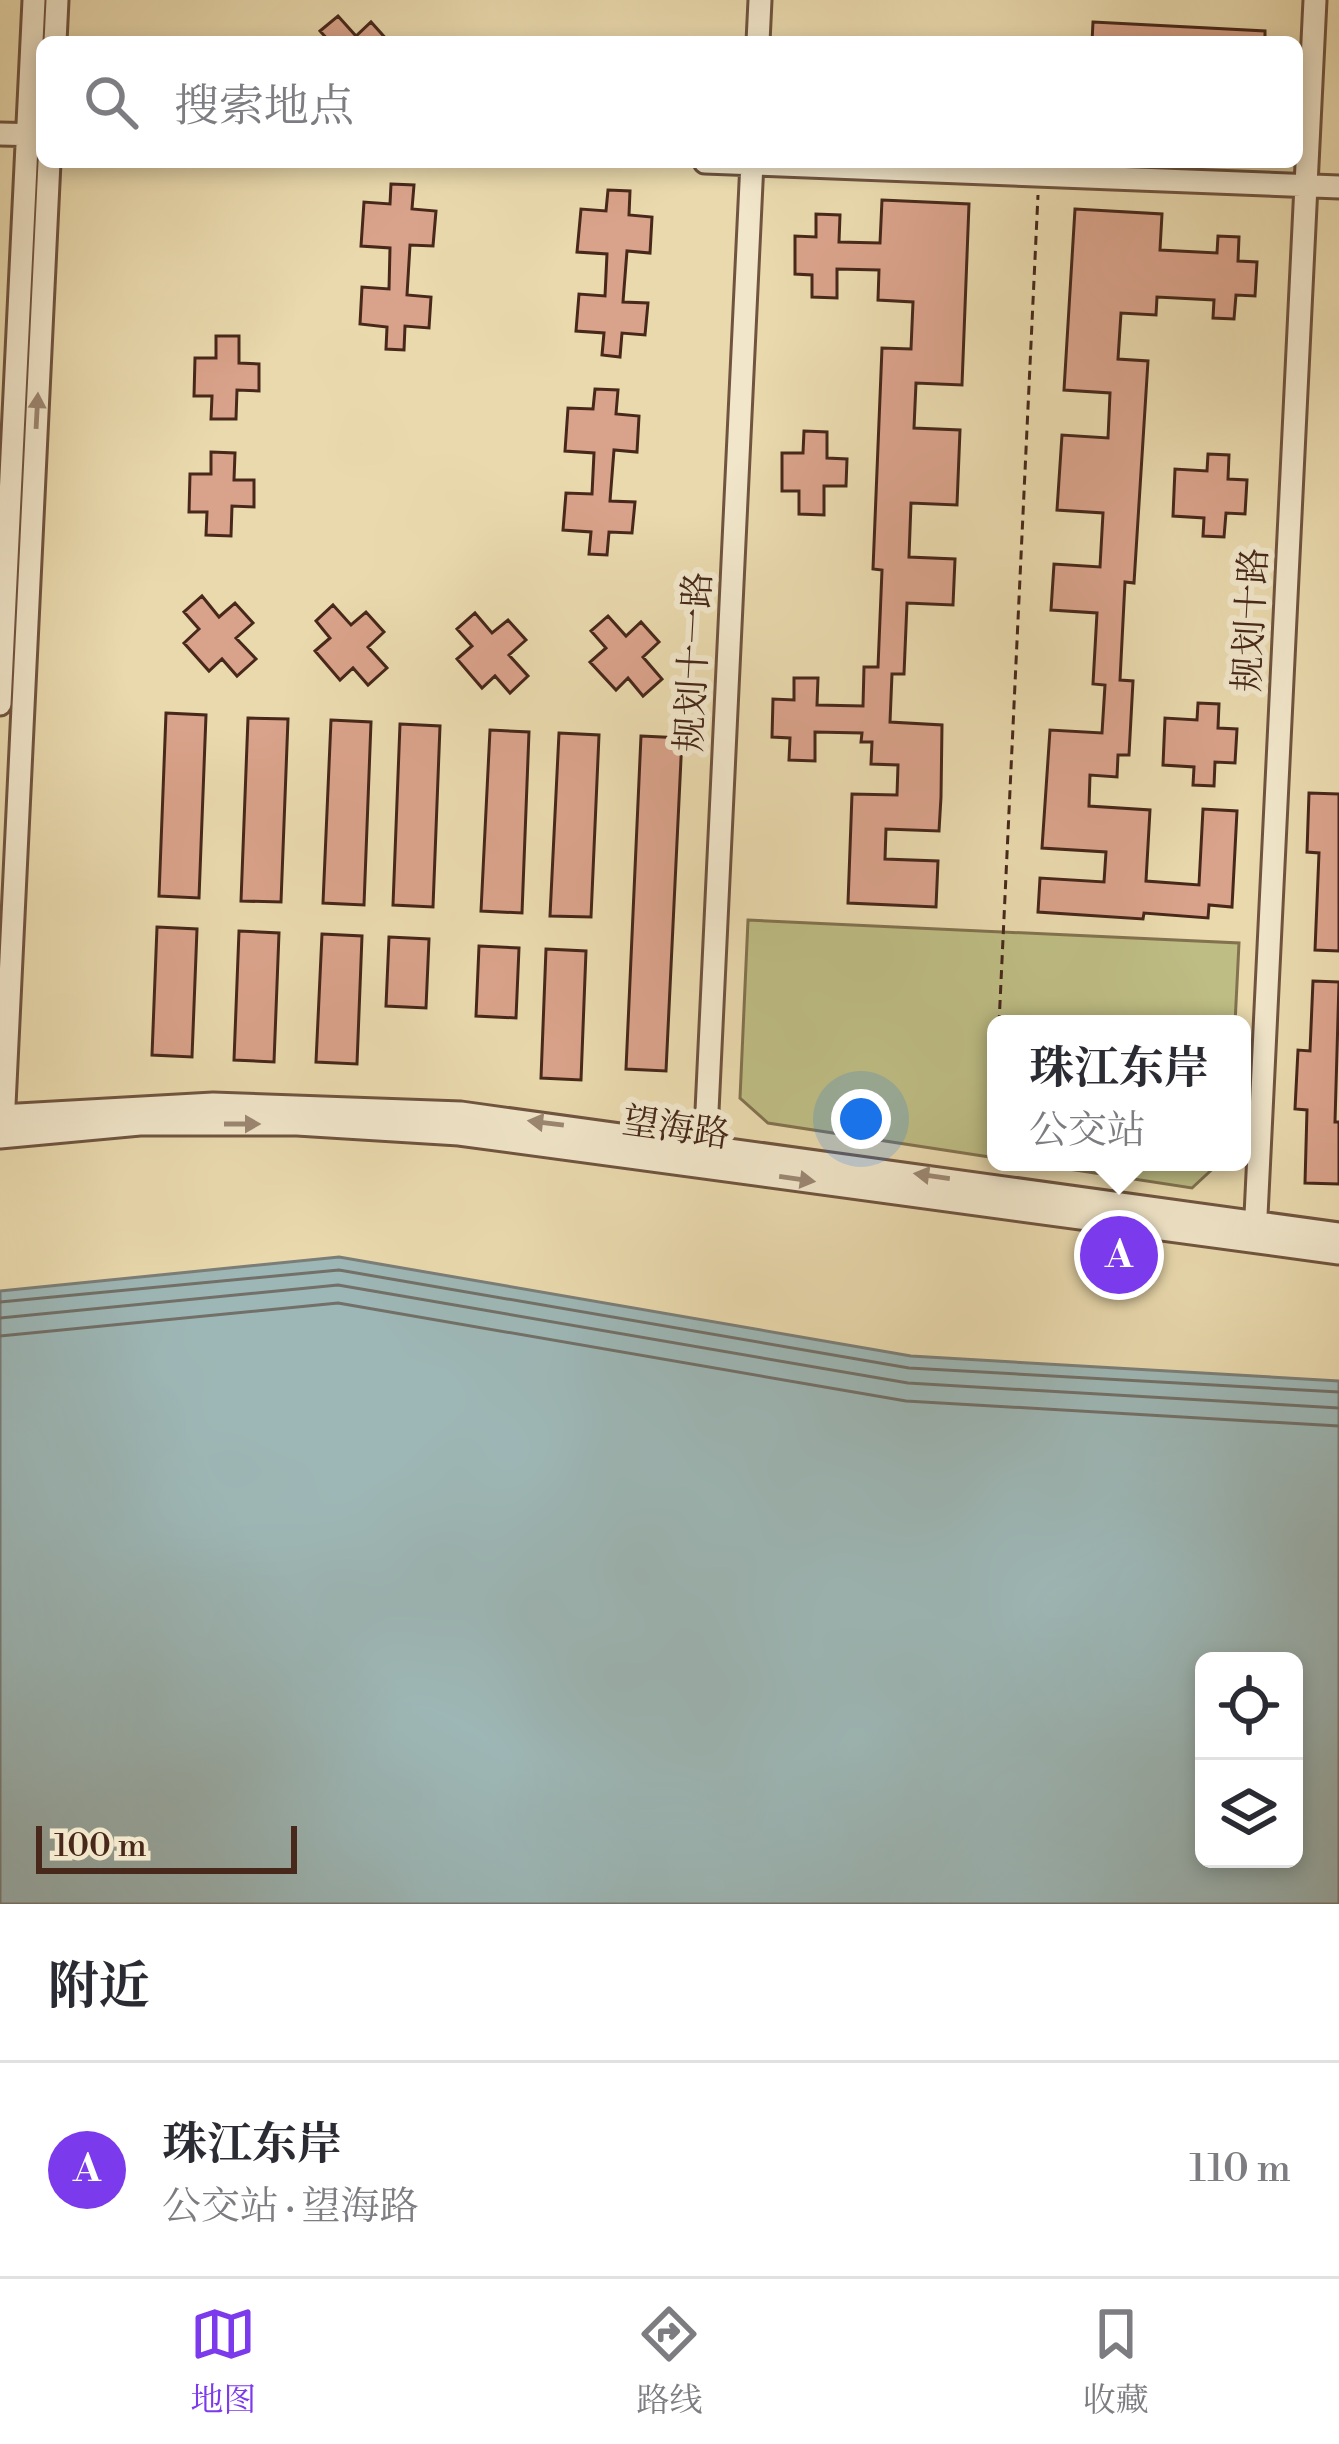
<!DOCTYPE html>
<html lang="zh">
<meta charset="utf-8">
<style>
body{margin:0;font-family:"Libre Bodoni","Noto Serif SC",serif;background:#f7f7f7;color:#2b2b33}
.controls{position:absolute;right:36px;bottom:36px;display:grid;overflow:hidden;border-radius:18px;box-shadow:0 6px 18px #0003}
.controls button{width:108px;height:108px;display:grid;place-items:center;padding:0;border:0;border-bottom:3px solid #e1e1e2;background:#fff;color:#2b2b33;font:60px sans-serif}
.scale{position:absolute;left:36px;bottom:30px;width:261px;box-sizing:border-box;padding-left:12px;border:6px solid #47281a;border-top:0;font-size:33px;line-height:42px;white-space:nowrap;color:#47281a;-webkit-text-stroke:9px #f1e6ca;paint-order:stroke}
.you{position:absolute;left:861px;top:1119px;width:42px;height:42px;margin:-30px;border:9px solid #fff;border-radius:50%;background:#1a73e8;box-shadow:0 0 0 18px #1a73e833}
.badge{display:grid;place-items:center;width:78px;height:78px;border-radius:50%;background:#7c3aed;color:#fff;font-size:39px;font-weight:700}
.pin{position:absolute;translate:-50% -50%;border:6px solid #fff;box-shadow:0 3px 12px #0006}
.popup{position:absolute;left:987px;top:1015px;width:264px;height:156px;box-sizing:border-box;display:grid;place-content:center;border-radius:18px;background:#fff;filter:drop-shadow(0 3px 9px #0005);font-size:39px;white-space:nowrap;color:#7c7c81}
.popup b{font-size:45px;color:#2b2b33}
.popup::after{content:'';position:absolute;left:50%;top:100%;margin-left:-24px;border:24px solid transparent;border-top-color:#fff}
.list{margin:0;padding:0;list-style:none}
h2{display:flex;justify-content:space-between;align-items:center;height:156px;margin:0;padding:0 48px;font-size:51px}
h2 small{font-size:39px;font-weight:400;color:#7c7c81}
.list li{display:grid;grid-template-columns:78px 1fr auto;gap:36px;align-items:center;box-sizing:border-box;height:216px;padding:0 48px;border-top:3px solid #e1e1e2}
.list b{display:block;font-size:45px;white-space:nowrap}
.list p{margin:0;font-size:39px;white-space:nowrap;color:#7c7c81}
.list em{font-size:39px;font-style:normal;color:#7c7c81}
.icon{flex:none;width:66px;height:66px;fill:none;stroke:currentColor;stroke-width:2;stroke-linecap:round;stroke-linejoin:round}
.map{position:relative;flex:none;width:1339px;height:1904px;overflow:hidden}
.search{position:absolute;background:#fff;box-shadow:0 6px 18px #0003;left:36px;right:36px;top:36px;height:132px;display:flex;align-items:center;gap:30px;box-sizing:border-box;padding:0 42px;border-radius:18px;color:#7c7c81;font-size:45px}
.sheet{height:372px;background:#fff}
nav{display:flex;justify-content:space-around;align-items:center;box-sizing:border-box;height:168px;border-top:3px solid #e1e1e2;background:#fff;font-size:33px;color:#7c7c81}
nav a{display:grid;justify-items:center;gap:6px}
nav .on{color:#7c3aed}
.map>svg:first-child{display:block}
.green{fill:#bebd84;stroke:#82724f;stroke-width:3}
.water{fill:#9db7b6;stroke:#7b7e78;stroke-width:3;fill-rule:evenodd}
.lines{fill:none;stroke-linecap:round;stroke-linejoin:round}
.shore{stroke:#727068;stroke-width:3}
.building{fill:#d9a28a;stroke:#47281a;stroke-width:3}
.street-casing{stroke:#70543f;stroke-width:27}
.path{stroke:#47281a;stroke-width:3;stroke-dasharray:9 6;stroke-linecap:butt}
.street{stroke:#f1e6ca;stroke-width:21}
.oneway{fill:#9c8772}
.labels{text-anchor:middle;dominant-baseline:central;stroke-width:12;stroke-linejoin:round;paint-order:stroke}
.street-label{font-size:36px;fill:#47281a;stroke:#f1e6ca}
</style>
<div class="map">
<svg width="1339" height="1904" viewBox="0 0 1339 1904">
<rect width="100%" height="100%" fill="#e9d9ad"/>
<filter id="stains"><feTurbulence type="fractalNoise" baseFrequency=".00167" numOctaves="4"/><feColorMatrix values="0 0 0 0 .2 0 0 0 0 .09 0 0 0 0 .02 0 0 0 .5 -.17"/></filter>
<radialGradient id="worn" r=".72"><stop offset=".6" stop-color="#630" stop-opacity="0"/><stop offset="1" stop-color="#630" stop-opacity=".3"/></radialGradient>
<path class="green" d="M748 920 1239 943 1235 1024H996V1158L768 1123 740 1098Z
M1023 1162H1220L1192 1188Z"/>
<path class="water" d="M339 1257 911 1356 1339 1381V1904H0V1291ZM1204 1661H1294V1859H1204Z"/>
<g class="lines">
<path class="shore" d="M0 1302 339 1270 909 1368 1339 1392
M0 1318 338 1285 908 1383 1339 1408
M0 1336 338 1303 906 1401 1339 1426"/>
</g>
<path class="building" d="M338 16 356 36 371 22 389 42H330L320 31Z
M1093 22 1265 31V42H1092Z
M391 184 414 185 412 209 436 211 433 246 410 245 407 295 431 297 429 328 405 326 404 350 386 349 387 327 360 324 362 287 389 289 390 248 361 246 364 202 390 204Z
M608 190 630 191 629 215 652 217 650 253 627 251 623 302 648 303 645 335 622 333 620 357 602 355 604 333 576 331 579 294 605 296 607 254 577 252 581 209 606 211Z
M882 200 969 204 962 385 916 383 914 428 960 430 957 505 911 503 909 557 955 559 953 605 907 603 904 674H892L890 722 942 725 941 797 939 831 886 829 885 859 938 861 936 907 848 903 852 794 897 795 898 765 871 764 872 742H861L862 733 815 732V761L789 760 790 738 772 737 773 699 794 700V678H818L817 705 863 706 864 667H878L882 570 873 569 882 348 911 349 913 302 878 300 879 270 837 269V298L812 297V275L795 274V236L816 237V214L840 215 839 242 880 243Z
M1075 209 1162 214 1160 250 1217 253 1218 236 1239 237 1238 261 1257 262 1255 296 1236 295 1234 319 1213 318 1214 300 1157 297 1156 315 1121 313 1118 359 1148 361 1134 583 1125 582 1120 680 1133 681 1129 755H1118L1117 777 1090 775 1089 806 1150 810 1146 881 1199 885 1203 809 1237 811 1232 907 1209 905 1208 918 1144 913 1143 919 1038 912 1040 878 1104 882 1106 852 1042 848 1050 730 1102 733 1105 685 1093 684 1097 613 1051 610 1054 564 1100 567 1103 513 1057 510 1062 435 1108 438 1110 393 1064 390Z
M216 336H239V363L259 364V391L237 390 236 419H211L212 396H194L195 358H216Z
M595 389 618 390 616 414 639 416 637 452 614 450 610 501 635 502 632 533 609 532 607 555 589 554 591 532 563 530 566 493 592 494 594 453 565 451 568 408 593 409Z
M804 431 827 432V458L847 459 846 486H824V515L799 514V491H782V453H803Z
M211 452 235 453 234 480H254V507L232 506 231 536 206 535 207 512H189L190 474H211Z
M1208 454 1229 455 1228 479 1247 480 1245 514 1226 513 1224 537 1203 536 1204 518 1173 516 1175 469 1207 471Z
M202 596 219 617 235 603 253 623 236 638 256 659 237 676 222 659 209 671 184 643 199 629 184 612Z
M333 605 351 625 366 612 384 632 368 647 387 668 368 685 353 668 340 680 315 651 330 638 316 621Z
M475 613 492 633 508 620 526 640 509 655 528 676 510 693 495 676 482 688 457 659 472 646 457 629Z
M608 616 626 636 641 622 659 642 643 657 662 679 643 696 628 678 616 690 590 662 606 648 591 631Z
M1198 703 1219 704 1218 728 1237 729 1235 763 1215 762 1214 786 1193 785 1194 767 1163 765 1165 718 1197 720Z
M166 713 206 715 199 898 159 896Z
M248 718 288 719 281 902 241 901Z
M331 720 371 722 364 905 323 903Z
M400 724 440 726 433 907 393 905Z
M490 730 529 732 522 913 481 911Z
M559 733 599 735 591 917 550 916Z
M641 736 682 738 666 1071 626 1069Z
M1309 793 1339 794V951L1315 950 1319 853 1307 852Z
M157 927 197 929 192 1057 152 1055Z
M239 931 279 933 274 1062 234 1060Z
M322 934 362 936 357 1064 316 1062Z
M389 937 429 939 426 1008 386 1006Z
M479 946 519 948 516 1018 476 1016Z
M546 949 586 951 581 1080 541 1078Z
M1313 981 1339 982 1335 1122H1339V1184L1305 1183 1307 1110 1295 1109 1298 1050 1310 1051Z"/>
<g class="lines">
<defs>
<path id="street" d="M55 42 57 0
M758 42 760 0
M0 134 42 135
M705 162 1339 187
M0 704 34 0
M0 1116 213 1104 461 1113 1339 1234
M3 1126 49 162
M0 1137 140 1124H297L459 1134 1339 1253
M705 1153 752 162
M1255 1236 1315 0"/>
</defs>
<use href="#street" class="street-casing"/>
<path class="path" d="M999 1024 1038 195
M993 1164 996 1094"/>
<use href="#street" class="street"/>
</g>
<defs><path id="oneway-solid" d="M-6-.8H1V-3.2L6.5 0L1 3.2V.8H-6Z" transform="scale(3)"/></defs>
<g class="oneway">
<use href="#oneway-solid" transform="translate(37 411) rotate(-87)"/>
<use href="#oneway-solid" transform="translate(546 1123) rotate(-173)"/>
<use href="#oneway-solid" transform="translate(242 1124)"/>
<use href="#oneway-solid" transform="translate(932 1176) rotate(-172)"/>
<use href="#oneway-solid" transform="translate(797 1179) rotate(8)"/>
</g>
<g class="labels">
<g class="street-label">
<text transform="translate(1252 620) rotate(-87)">规划十路</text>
<text transform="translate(695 662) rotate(-87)">规划十一路</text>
<text transform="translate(676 1129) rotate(8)">望海路</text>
</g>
</g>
<rect width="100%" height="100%" filter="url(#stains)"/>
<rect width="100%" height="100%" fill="url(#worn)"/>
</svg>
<div class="controls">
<button><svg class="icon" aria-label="locate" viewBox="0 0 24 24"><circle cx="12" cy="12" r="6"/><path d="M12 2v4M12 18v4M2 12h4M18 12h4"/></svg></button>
<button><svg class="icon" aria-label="layers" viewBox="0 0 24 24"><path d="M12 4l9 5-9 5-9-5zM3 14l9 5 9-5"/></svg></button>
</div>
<div class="scale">100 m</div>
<div class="you"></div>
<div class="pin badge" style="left:1119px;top:1255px">A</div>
<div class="popup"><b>珠江东岸</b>公交站</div>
<div class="search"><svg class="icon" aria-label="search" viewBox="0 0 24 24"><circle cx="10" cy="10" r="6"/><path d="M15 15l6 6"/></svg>搜索地点</div>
</div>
<section class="sheet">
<h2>附近<small></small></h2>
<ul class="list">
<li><span class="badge">A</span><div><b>珠江东岸</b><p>公交站 · 望海路</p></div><em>110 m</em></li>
</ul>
</section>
<nav>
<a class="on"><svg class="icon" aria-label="map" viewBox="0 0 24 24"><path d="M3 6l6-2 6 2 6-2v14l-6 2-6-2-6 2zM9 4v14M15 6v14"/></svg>地图</a>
<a><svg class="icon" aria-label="directions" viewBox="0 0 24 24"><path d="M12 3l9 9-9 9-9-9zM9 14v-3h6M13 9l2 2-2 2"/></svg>路线</a>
<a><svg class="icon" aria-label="saved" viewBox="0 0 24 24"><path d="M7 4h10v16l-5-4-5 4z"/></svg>收藏</a>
</nav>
